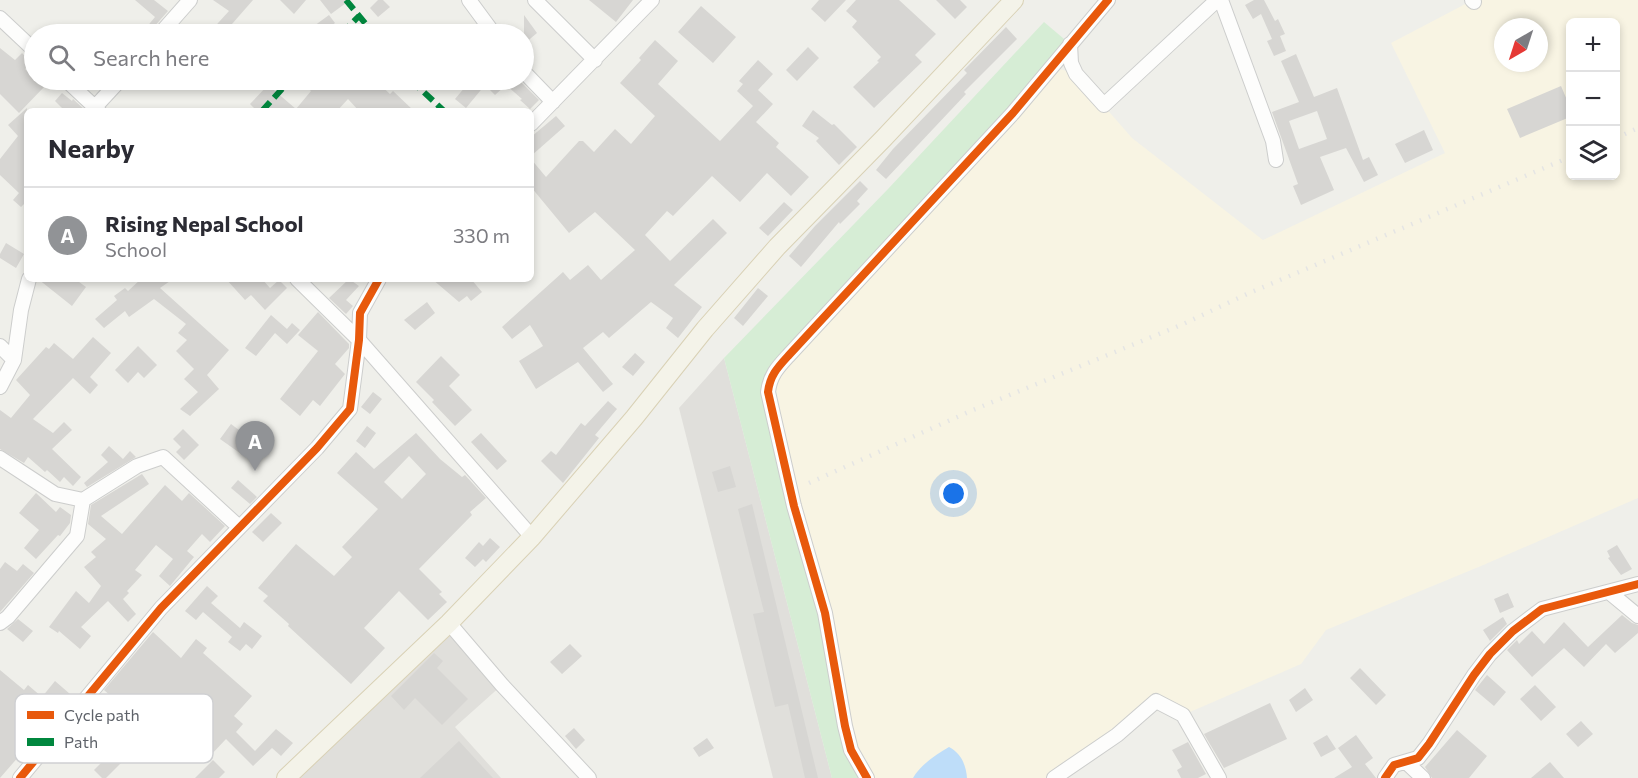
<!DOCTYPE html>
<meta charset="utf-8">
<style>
body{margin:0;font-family:Commissioner,sans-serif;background:#f2f2f3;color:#2b2b33}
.controls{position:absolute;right:18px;top:18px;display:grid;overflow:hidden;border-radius:9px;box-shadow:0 3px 9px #0003}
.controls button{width:54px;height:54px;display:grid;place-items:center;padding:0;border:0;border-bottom:2px solid #e1e1e2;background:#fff;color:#2b2b33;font:30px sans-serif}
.compass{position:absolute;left:1494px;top:18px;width:54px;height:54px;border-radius:50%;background:#fff;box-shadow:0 3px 9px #0003;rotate:219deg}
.you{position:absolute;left:954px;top:494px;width:21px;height:21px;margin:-15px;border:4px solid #fff;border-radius:50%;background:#1a73e8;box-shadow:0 0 0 9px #1a73e833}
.badge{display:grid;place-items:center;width:39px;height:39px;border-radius:50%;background:#919396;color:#fff;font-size:20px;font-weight:700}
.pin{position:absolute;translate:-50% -50px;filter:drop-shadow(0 2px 3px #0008)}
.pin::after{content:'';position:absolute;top:32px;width:21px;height:18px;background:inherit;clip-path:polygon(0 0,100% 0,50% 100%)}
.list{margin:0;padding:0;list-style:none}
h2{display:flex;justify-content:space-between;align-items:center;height:78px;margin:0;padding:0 24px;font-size:26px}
h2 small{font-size:20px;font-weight:400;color:#7c7c81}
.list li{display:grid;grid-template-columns:39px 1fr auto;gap:18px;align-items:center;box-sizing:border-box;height:96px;padding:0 24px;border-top:2px solid #e1e1e2}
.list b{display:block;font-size:22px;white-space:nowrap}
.list p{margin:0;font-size:20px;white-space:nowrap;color:#7c7c81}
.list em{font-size:20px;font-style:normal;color:#7c7c81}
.icon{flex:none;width:33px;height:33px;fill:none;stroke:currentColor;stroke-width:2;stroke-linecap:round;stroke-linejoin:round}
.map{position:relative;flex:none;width:1638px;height:778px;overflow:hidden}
.search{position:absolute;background:#fff;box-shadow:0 3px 9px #0003;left:24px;top:24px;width:510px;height:66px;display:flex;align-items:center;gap:15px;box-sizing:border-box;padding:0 21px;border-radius:33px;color:#7c7c81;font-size:22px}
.panel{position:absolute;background:#fff;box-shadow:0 3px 9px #0003;left:24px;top:108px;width:510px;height:174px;border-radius:9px}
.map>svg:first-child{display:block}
.commercial{fill:#f8f4e3;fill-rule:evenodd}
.industrial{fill:#e0dfdb}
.green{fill:#d6edd5}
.water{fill:#beddf9}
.building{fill:#d7d6d3;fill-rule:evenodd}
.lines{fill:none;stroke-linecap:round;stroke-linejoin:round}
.minor-casing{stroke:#cccdcc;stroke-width:16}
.major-casing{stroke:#d9d1b5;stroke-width:20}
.minor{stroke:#fdfdfc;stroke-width:14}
.major{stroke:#f4f3e9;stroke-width:18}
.rail{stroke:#e5e5e4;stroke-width:4.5;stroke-dasharray:1.5 8;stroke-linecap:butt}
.quiet{stroke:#00873e;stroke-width:6;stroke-dasharray:12 6;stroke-linecap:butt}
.cycleway-casing{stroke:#fff;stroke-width:11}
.cycleway{stroke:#e8590c;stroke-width:8}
.key{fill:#fff;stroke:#cfd0d2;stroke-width:1.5}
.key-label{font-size:16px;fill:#5e6269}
</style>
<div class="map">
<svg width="1638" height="778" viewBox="0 0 1638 778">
<rect width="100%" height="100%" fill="#efefea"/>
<path class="commercial" d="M1473 0H1638V498L1481 566 1326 630 1301 664 1183 715 1156 701 1054 778H867L857 762 769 380 1048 69H1060L1076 74 1132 138 1263 240 1445 153 1391 43ZM1570 22H1616V176H1570ZM1503 27H1539V63H1503Z"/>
<path class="industrial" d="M724 358 832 778H773L679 408Z
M445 624 502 685 455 727 501 778H281Z"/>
<path class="green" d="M1044 22 1070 44 769 380 845 726 867 778H832L724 358 888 189Z"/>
<path class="water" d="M949 747C961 753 966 765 967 778H913C920 765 937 754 949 747Z"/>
<path class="building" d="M135 0H154L168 11 153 28 151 34H141L155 17Z
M213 0H253L232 24 243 34H208L229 11Z
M280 0H306L294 14Z
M320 0H350L331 14Z
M378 0H383L390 7 378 17 370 8Z
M589 0H633L616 22Z
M819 0H846L825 22 811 9Z
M856 0H899L936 34 915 55 922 62 874 108 853 87 879 62 877 61 881 57 852 27 857 21 846 11Z
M936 0H960L967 7 955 19Z
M1254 0H1264L1275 21 1278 19 1285 34 1280 36 1286 51 1274 56 1267 41 1272 39 1261 14 1253 19 1245 5Z
M701 6 736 37 713 63 678 32Z
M329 15 335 23 321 34H303Z
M524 15 537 33 524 44Z
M1006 27 1017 39 964 92 966 94 886 179 876 170 893 149 967 73 964 70Z
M655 40 678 61 658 84 720 141 753 106 737 91 743 84 739 81 758 60 773 74 758 90 773 104 756 122 779 143 776 147 809 177 791 196 767 173 740 202 712 176 673 216 667 211 645 235 670 261 713 219 727 233 674 285 702 307 678 338 666 328 673 318 651 302 609 338 603 332 583 348 613 384 603 392 578 362 536 389 519 361 543 346 530 325 512 339 502 327 563 272 570 280 588 265 601 280 635 250 595 212 569 233 531 187V159L546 177 579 141H583L594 152 615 129 631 144 655 116 620 83 641 60 639 58Z
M808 47 819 58 797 81 786 70Z
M0 48 15 60 22 53 31 63 25 69 44 87 19 113 0 94Z
M1296 54 1314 97 1337 88 1363 160 1369 157 1378 175 1364 182 1346 148 1320 157 1334 190 1301 205 1293 186 1298 184 1272 112 1299 102 1281 61ZM1317 111 1327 139 1299 149 1289 121Z
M313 80H375L390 94 393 91 414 111H359L348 99 337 111H257L250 104 268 85 296 109 311 91 306 87Z
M471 80H519L539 100 530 109 520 100 522 99 506 85 495 95 485 85 466 108 455 99Z
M1561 86 1570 107V117L1520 138 1507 109Z
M62 93 72 101 73 99 86 111H65L55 101Z
M27 108V201L21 207 13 200 19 193 0 175V159L18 136 8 125Z
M813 110 832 125 834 124 857 147 839 165 816 141 819 138 802 126Z
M556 116 565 126 531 156V137Z
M1424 130 1433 150 1405 163 1395 144Z
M860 181 868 189 857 201 860 204 840 224 839 222 801 267 789 256 815 226Z
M784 202 793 210 768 236 759 228Z
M6 243 24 254 16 268 0 258V254Z
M38 279H75L86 287 72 306Z
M141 279H173L160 288 229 350 207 375 219 389 190 416 180 409 198 392 184 379 194 369 176 351 187 340 178 333 186 324 154 299 129 317 125 311 104 328 95 319 117 300 114 296 125 288 128 291Z
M226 279H262L270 288 279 280 287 288 265 310 251 295 245 300Z
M349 279 359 286 346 300 353 306 346 314 329 298Z
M432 279H471L482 292 471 301 467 296 459 302Z
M758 288 768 296 743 326 734 318Z
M427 302 435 313 415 330 404 320Z
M318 312 349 344V348L335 364 345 374 320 406 313 400 300 416 280 399 318 351 298 335Z
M271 315 287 329 292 323 300 330 287 344 275 333 256 356 245 348Z
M93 337 111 353 90 377 98 385 90 394 73 378 33 419 53 433 64 422 72 430 52 449 81 477 73 486 64 477 60 482 47 470 45 472 28 457 24 463 0 449V410L11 418 30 395 16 380 46 347 49 349 54 343 73 359Z
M138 346 157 365 144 378 138 372 128 383 115 370Z
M635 353 645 362 633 376 622 367Z
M441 356 460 375 449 386 472 410 455 426 432 402 434 400 416 382Z
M373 392 382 399 370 414 361 407Z
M608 401 617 409 595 435 599 438 563 483 541 461 551 451 556 455 581 423 585 426Z
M231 424 255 442 244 456 220 439Z
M367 426 376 433 365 448 356 441Z
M183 429 199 445 184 460 176 452 181 447 173 439Z
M416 433 440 459 462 477 465 475 486 498 470 512 472 515 419 569 442 592 439 594 447 602 428 620 399 591 364 628 385 648 351 684 288 626 289 624 263 601 268 596 258 588 296 544 334 576 352 557 342 547 378 509 337 473 356 452 374 469ZM409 456 426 474 402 499 384 482Z
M481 433 507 461 497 470 471 442Z
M109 446 123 459 130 451 136 457 87 487 84 483 108 462 101 455Z
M730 466 736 487 718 492 712 472Z
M142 474 149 484 101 516 122 534 165 485 182 501 189 493 225 526 210 542 202 534 187 551 194 557 170 586 159 576 173 559 156 545 135 570 142 575 127 591 129 593 123 599 136 614 128 622 108 601 81 627 91 636 80 649 59 631 58 633 49 627 76 591 89 603 101 586 84 567 96 557 91 552 106 539 88 524 91 505Z
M238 480 257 497 250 504 231 488Z
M36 493 56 512 60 507 71 515 70 523 60 536 58 535 36 559 24 548 39 530 19 513Z
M752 504 818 778H805L788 704 775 707 753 614 764 612 738 509Z
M271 513 282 523 263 542 252 532Z
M490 538 500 547 486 562 483 559 475 567 465 558 479 542 483 546Z
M1617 545 1632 569 1621 575 1608 558 1610 557 1607 551Z
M5 562 17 571 23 564 34 573 0 612V569Z
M207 586 218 596 211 603 240 628 244 622 262 636 252 649 246 644 240 651 228 642 232 637 203 612 196 620 185 611Z
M1508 593 1514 607 1500 613 1494 599Z
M1622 615 1632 623 1638 625V633L1615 653 1606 644 1584 667 1564 648 1532 677 1507 650 1517 640 1519 644 1532 631 1544 644 1564 622 1588 647Z
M1503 617 1507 624 1490 641 1483 630Z
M18 619 33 631 23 642 7 629Z
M153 632 181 658 196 639 207 648 203 653 252 696 234 716 243 724 236 732 255 751 276 729 293 743 281 756 272 748 253 766 226 739 210 756 161 710 140 734 127 722 113 735 104 726 122 706 104 690Z
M570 644 582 656 562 674 550 662Z
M434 653 443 661 437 668 468 699 442 725 415 698 404 710 391 696Z
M1360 668 1386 695 1376 705 1350 678Z
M0 670 24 690 28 685 42 697 55 681 70 694 57 710 61 713 50 727 47 724 0 778Z
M1487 675 1506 692 1494 706 1475 690Z
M1535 685 1556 707 1541 721 1520 699Z
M1305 688 1313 700 1296 712 1289 700Z
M1270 703 1287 739 1224 768 1204 734Z
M1581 721 1593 734 1578 747 1566 734Z
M574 728 585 740 576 749 565 736Z
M1457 730 1487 756 1469 778H1432L1425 767Z
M1327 735 1336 749 1321 757 1313 743Z
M1356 735 1373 758 1365 764 1376 778H1334L1352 767 1338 748Z
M707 738 714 748 699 757 693 748Z
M459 741 493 778H420Z
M1188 742 1206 774 1198 778H1181L1177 770 1182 767 1172 750Z
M112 752 122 762 106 778H102L94 770Z
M213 760 225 772 219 778H195Z
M1550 762 1564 778H1531Z"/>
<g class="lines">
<defs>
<path id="minor" d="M469 0 494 34
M535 0 595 60
M1221 0 1273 141 1276 160
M1472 0 1474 2
M0 18 34 50
M160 34 190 0
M1070 44 1071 63 1076 74 1104 105 1217 0
M524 72 553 102
M66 80 99 111
M95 107 120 80
M531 124 652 0
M297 279 359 340 532 537
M0 346 14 360
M0 387 14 360 21 310 29 279
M0 458 55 494 83 500 137 466 163 457 239 527
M1609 592 1638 616
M0 623 8 617 77 536 83 500
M449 623 502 685 589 778
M1407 763 1423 778
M20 778 161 608 317 448 350 409 359 340 360 313 379 279
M867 778 851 750 845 726 825 613 794 506 768 392C770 375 778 367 789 355L1013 113 1108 0
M1054 778 1117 735 1156 701 1183 715 1219 778
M1385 778 1394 765 1418 758 1429 744 1474 675 1490 654 1513 631 1542 609 1638 584"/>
<path id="major" d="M286 778 449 623 532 537 634 418 705 329 777 247 883 139 1014 0"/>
</defs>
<use href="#minor" class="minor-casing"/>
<use href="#major" class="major-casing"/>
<use href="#minor" class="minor"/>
<use href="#major" class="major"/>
<path class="rail" d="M1616 138 1638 128
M809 483 973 410 1181 325 1247 294 1570 157"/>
<path class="quiet" d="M346 0 374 34
M328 34 331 32 335 34
M341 34 359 16
M411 80 444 111
M262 111 290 80"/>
<defs>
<path id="cycleway" d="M20 778 161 608 317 448 350 409 359 340 360 313 379 279
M867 778 851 750 845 726 825 613 794 506 768 392C770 375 778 367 789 355L1013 113 1108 0
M1385 778 1394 765 1418 758 1429 744 1474 675 1490 654 1513 631 1542 609 1638 584"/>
</defs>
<use href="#cycleway" class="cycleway-casing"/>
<use href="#cycleway" class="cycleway"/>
</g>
<rect x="15" y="694" width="198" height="69" rx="9" class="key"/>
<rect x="27" y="711" width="27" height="8" fill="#e8590c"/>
<rect x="27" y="738" width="27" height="8" fill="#00873e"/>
<g class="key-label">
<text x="64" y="721">Cycle path</text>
<text x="64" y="748">Path</text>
</g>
</svg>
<div class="controls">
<button>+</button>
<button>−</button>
<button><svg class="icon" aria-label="layers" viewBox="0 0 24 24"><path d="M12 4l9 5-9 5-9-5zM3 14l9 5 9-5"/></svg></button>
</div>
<svg class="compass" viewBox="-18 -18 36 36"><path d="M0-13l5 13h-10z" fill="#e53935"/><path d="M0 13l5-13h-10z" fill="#7c7c81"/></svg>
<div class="you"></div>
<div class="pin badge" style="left:255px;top:471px">A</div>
<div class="search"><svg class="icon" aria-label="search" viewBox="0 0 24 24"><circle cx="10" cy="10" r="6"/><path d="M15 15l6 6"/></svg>Search here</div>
<section class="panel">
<h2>Nearby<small></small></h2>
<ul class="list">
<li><span class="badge">A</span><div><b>Rising Nepal School</b><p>School</p></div><em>330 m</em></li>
</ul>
</section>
</div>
